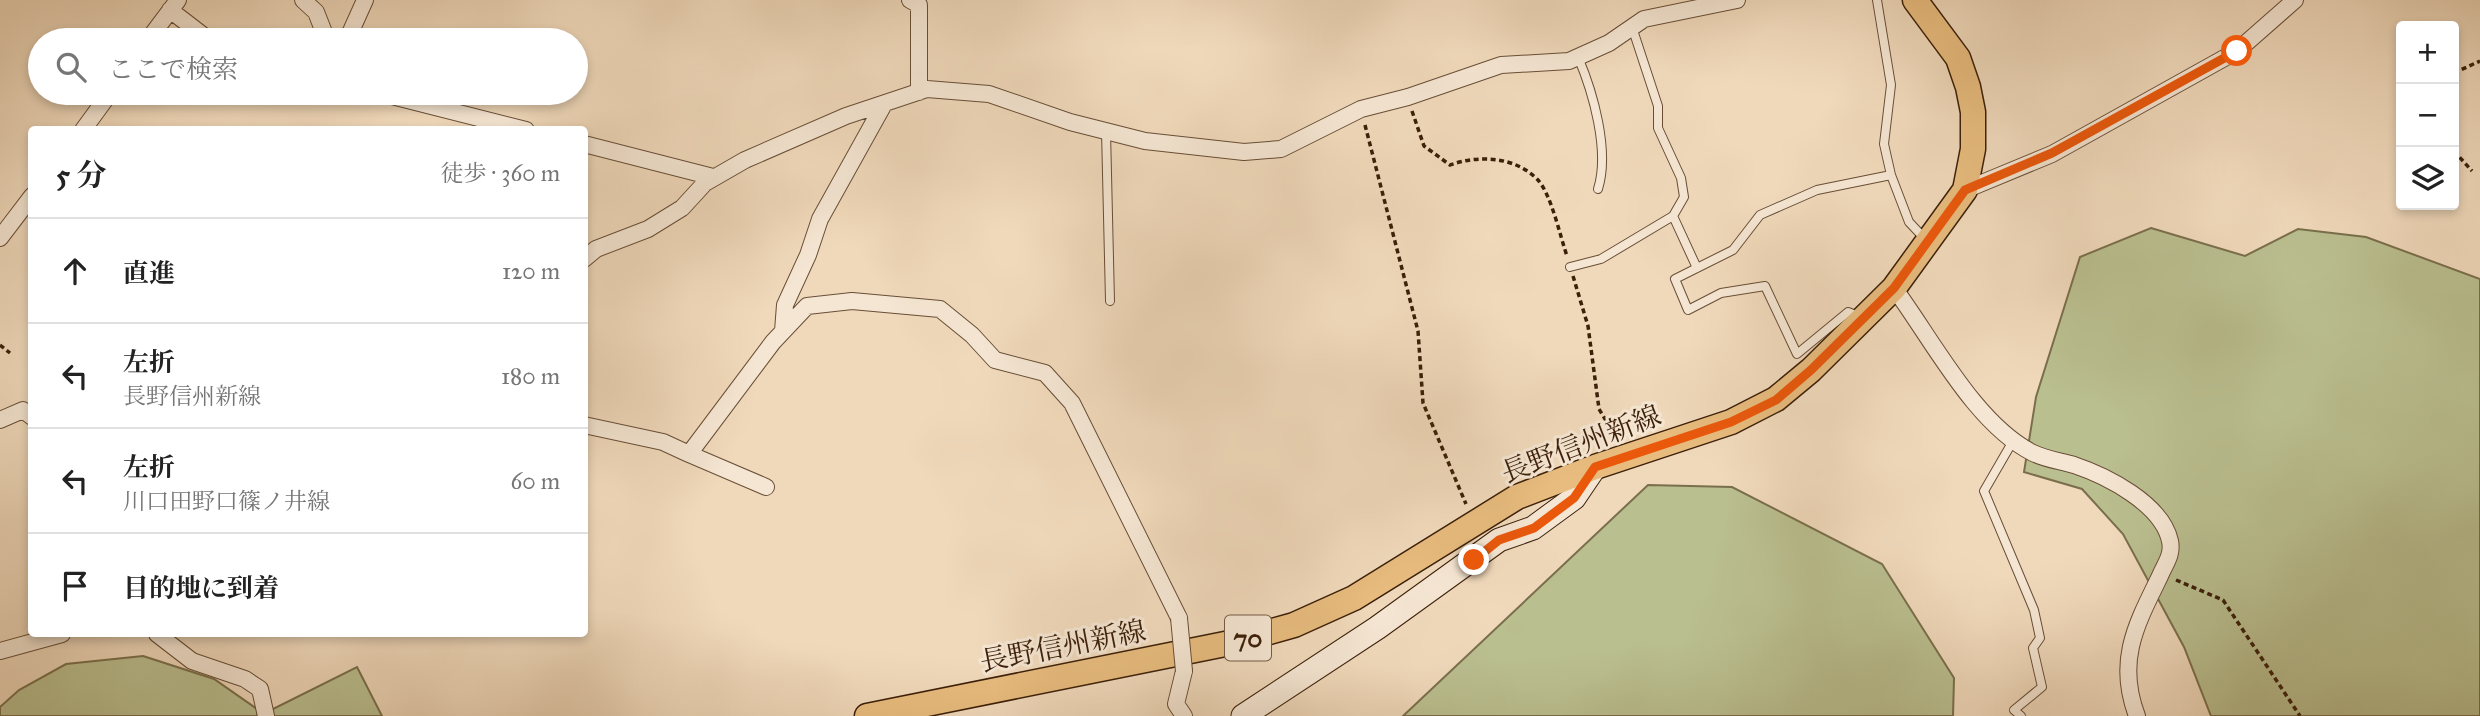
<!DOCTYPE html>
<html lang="ja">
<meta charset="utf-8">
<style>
body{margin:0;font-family:"IM FELL Great Primer","Noto Serif JP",serif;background:#f2f2f2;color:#222}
.controls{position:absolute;right:21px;top:21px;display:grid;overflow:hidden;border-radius:7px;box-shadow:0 4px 10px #0003}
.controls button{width:63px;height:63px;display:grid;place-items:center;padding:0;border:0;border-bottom:2px solid #e0e0e0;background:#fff;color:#222;font:35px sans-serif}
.stop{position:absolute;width:21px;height:21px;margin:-16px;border:5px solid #ea580c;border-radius:50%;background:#fff}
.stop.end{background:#ea580c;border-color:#fff;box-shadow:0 2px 7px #0008}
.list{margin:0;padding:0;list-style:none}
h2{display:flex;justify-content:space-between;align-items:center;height:91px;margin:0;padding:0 28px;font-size:30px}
h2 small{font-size:23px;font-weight:400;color:#767676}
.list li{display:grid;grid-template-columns:46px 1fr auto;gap:21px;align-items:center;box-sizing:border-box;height:105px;padding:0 28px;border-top:2px solid #e0e0e0}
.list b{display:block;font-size:26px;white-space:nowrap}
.list p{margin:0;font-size:23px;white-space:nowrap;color:#767676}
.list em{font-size:23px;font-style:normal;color:#767676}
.icon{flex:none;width:38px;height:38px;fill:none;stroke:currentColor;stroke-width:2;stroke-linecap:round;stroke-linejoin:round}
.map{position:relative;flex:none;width:2480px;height:716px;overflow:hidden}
.search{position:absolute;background:#fff;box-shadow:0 4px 10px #0003;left:28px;top:28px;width:560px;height:77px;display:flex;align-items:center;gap:18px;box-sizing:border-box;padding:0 24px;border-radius:38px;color:#767676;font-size:26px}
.panel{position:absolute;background:#fff;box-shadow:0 4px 10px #0003;left:28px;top:126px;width:560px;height:511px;border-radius:7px}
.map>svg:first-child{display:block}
.green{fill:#babf90;stroke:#7a6f4c;stroke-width:2}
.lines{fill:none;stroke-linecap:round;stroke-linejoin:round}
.lane-casing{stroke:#684e36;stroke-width:10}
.street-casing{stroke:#684e36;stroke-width:18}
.secondary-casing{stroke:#3b1f09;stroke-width:25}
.primary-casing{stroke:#3b1f09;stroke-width:27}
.path{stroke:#3b1f09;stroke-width:3.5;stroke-dasharray:5 3.5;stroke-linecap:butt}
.lane{stroke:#f5e6d3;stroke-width:8}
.street{stroke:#f5e6d3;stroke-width:16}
.secondary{stroke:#f5e6d3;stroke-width:23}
.primary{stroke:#e8bc7e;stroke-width:24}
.street-bridge-casing{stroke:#684e36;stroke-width:18;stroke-linecap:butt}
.street-bridge{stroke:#f5e6d3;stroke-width:16}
.route{stroke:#ea580c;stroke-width:9}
.labels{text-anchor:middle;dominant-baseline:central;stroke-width:6;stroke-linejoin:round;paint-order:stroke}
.shield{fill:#f5e6d3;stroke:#735b46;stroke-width:2}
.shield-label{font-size:26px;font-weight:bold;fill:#3b1f09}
.street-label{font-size:28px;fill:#3b1f09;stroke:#f5e6d3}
</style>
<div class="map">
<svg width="2480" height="716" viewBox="0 0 2480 716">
<rect width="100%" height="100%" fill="#f0d9bb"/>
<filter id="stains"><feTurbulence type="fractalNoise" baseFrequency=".00286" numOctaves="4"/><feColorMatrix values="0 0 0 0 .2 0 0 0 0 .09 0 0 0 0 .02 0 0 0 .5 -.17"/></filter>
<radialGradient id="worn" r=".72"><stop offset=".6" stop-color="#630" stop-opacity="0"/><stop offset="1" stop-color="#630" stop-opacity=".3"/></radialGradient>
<path class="green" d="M2151 228 2245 256 2298 229 2366 237 2480 279V716H2211L2184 647 2123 534 2082 489 2024 472 2036 397 2080 257Z
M1648 485 1732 487 1882 564 1954 678 1953 716H1403Z
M143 656 214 679 257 709 258 716H0V707L19 690 66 664Z
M357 667 382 716H274L271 710Z"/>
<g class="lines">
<defs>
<path id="lane" d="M1877 0 1891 85 1884 144 1891 175 1909 222 1926 240
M1632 27 1658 106V128L1681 178 1684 197 1673 216
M1578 57C1593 92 1610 151 1598 189
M1106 131 1110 301
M1570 267 1601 259 1673 216 1697 268
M1861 317 1848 312 1797 354 1765 286 1721 293 1688 310 1675 279 1733 250 1760 215 1817 190 1891 175
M2013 441 1984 491 2034 610 2040 638 2033 648 2042 687 2014 710 2021 716"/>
<path id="street" d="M303 0 316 12 327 40
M910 0 919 5V92
M170 10 209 40
M148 40 178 0
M347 40 365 0
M276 93H277
M380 93 526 130
M83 130 110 93
M584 144 713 177
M1965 190 2052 154 2237 51 2295 0
M0 238 32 196
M584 259 596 249 648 229 682 208 705 183 745 160 846 116 927 89 989 94 1070 122 1145 141 1244 152 1281 149 1361 109 1408 97 1501 65 1569 61 1609 43 1644 19 1737 0
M1894 288C1932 339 1975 424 2033 453 2045 459 2060 461 2074 465 2107 476 2162 504 2170 541 2173 555 2165 564 2160 576 2136 625 2116 661 2137 716
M783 331 785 305 808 255 820 219 884 104
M0 420 23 410 32 417
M584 425 663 442 689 454 773 342 807 306 852 301 940 309 972 335 995 360 1045 373 1072 403 1179 618
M689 454 766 487
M157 634 192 661 245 679 260 689 266 716
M0 651 62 634
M1184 671 1176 704 1184 716"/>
<path id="secondary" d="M1243 716 1377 628 1499 540 1533 528 1574 498 1595 467"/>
<path id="primary" d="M867 716 1230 643 1294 625 1354 598 1517 497 1595 467 1731 422 1776 399 1811 370 1894 288 1965 190 1973 149V112L1968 87 1958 58 1915 0"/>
</defs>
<use href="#lane" class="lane-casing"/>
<use href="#street" class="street-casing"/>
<use href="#secondary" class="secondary-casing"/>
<use href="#primary" class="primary-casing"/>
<path class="path" d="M2454 73 2480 61
M1412 111 1424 146 1450 165C1478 155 1514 156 1537 179 1551 193 1560 236 1567 256
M1365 125 1418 331 1423 403 1466 504
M2454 151 2472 171
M1573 276 1588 326 1599 409 1617 439
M0 345 10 353
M2176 580 2223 600 2300 716"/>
<use href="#lane" class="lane"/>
<use href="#street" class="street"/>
<use href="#secondary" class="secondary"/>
<use href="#primary" class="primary"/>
<defs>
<path id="street-bridge" d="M1179 618 1184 671"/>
</defs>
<use href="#street-bridge" class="street-bridge-casing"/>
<use href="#street-bridge" class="street-bridge"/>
</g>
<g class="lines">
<path class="route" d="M1474 560 1499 540 1534 528 1574 498 1595 467 1731 422 1776 400 1811 370 1894 288 1965 190 2052 153 2237 51"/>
</g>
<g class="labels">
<rect class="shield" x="1225" y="615.5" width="46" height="45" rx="5"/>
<g class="shield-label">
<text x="1248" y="638">70</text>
</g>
<g class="street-label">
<text transform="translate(1581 444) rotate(-21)">長野信州新線</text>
<text transform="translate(1063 646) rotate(-11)">長野信州新線</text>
</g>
</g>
<rect width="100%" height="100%" filter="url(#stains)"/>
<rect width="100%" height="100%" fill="url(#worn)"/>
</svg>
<div class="controls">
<button>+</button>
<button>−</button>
<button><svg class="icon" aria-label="layers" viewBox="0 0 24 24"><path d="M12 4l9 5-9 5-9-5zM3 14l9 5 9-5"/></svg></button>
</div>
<div class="stop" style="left:2237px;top:51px"></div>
<div class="stop end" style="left:1474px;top:560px"></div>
<div class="search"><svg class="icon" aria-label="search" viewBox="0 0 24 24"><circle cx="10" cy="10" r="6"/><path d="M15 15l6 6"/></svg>ここで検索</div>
<section class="panel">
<h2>5 分<small>徒歩 · 360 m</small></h2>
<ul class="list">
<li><svg class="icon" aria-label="ahead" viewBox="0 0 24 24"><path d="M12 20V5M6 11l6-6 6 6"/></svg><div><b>直進</b></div><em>120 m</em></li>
<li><svg class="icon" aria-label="left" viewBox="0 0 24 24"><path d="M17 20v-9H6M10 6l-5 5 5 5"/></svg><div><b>左折</b><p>長野信州新線</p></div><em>180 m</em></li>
<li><svg class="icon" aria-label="left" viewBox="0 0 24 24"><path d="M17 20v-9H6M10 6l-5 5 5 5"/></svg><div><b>左折</b><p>川口田野口篠ノ井線</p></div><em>60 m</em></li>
<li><svg class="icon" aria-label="arrive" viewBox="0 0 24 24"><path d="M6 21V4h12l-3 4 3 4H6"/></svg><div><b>目的地に到着</b></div></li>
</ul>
</section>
</div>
